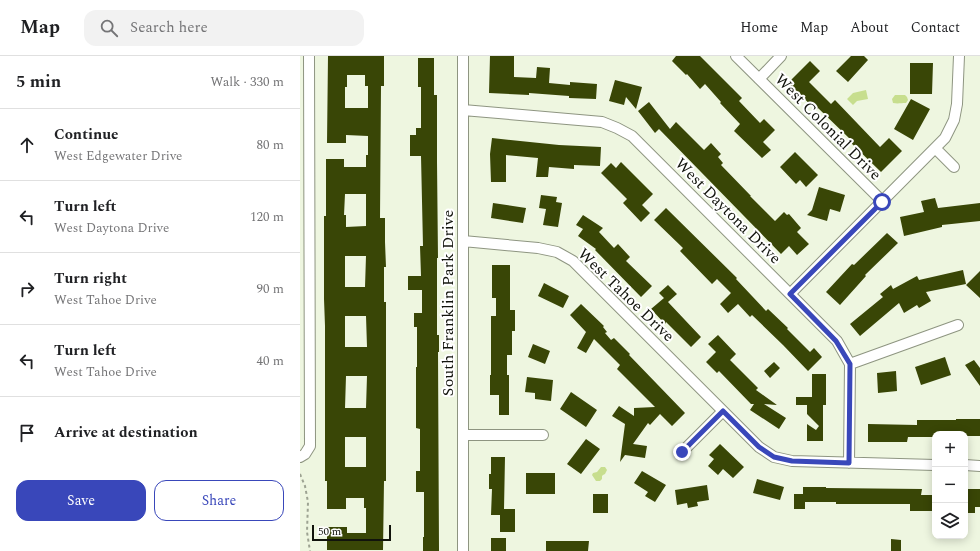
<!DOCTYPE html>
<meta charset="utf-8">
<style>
body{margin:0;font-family:Spectral,serif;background:#f2f2f2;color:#202124}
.controls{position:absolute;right:12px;bottom:12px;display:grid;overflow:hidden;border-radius:8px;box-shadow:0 2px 10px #0003}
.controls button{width:36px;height:36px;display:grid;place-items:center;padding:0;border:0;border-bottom:1px solid #e0e0e0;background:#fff;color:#202124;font:20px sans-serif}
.scale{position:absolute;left:12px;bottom:10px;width:79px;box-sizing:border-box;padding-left:4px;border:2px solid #11130c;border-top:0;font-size:11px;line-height:14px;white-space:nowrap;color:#11130c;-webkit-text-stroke:3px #fff;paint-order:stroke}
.stop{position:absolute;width:12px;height:12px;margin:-9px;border:3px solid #3947ba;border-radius:50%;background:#fff}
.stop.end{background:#3947ba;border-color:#fff;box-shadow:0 1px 4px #0008}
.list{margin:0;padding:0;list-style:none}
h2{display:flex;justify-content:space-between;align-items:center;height:52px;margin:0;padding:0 16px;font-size:17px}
h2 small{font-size:13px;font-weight:400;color:#757577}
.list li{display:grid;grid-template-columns:26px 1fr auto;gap:12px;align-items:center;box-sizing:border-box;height:72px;padding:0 16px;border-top:1px solid #e0e0e0}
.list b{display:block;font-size:15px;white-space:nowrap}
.list p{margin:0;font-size:13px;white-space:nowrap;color:#757577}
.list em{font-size:13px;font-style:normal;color:#757577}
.actions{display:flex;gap:8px;padding:12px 16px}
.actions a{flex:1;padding:9px 0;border:1px solid #3947ba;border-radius:12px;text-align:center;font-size:14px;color:#3947ba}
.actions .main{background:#3947ba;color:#fff}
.icon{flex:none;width:22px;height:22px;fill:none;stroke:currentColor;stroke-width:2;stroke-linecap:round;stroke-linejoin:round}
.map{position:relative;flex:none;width:680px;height:495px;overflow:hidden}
header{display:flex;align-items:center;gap:24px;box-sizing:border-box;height:56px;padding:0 20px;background:#fff;border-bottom:1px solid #e0e0e0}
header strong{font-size:19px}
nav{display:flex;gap:22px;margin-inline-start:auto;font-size:14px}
.search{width:280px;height:36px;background:#f2f2f2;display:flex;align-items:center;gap:10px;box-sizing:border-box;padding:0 14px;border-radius:12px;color:#757577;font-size:15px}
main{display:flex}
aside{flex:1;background:#fff}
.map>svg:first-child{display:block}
.water{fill:#c7de8e}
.building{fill:#394606;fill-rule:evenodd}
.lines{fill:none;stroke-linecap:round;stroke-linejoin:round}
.minor-casing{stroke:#8e9581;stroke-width:12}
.path{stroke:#9da392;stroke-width:2;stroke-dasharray:3 3;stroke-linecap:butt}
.minor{stroke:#fff;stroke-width:10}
.route{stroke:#3947ba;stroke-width:5}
.labels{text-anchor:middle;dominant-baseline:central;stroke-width:4;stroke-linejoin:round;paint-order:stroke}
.street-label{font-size:16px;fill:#11130c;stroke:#fff}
</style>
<header>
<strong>Map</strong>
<div class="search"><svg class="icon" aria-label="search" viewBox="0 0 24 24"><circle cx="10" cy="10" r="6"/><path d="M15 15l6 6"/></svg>Search here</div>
<nav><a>Home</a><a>Map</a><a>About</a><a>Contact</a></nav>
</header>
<main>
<aside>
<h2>5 min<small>Walk · 330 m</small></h2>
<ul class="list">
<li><svg class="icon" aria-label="ahead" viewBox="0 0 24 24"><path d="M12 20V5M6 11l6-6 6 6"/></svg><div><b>Continue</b><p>West Edgewater Drive</p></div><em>80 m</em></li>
<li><svg class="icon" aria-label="left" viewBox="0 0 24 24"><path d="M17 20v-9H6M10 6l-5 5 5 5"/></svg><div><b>Turn left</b><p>West Daytona Drive</p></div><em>120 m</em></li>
<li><svg class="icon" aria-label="right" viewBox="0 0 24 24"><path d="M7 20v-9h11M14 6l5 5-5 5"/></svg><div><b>Turn right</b><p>West Tahoe Drive</p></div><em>90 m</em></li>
<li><svg class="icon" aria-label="left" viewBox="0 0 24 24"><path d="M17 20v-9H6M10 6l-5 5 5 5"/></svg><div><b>Turn left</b><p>West Tahoe Drive</p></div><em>40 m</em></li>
<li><svg class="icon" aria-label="arrive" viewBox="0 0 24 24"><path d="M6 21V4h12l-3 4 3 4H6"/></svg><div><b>Arrive at destination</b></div></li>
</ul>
<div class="actions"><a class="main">Save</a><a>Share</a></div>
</aside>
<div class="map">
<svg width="680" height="495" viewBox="0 0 680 495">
<rect width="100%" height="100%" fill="#eef6e0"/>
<path class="water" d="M566 34 568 43 557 45 553 49 547 43 553 37Z
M595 39H605L607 41 608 44 606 47C601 47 598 48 593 47L592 43Z
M301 411H305L307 414 305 418 303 419 302 420V423L300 425H296L292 419 293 417 297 416Z"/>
<path class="building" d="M28 0H84V30H81L80 162H85V186L86 211H84V246H86V425H84L83 494H27V471H47V477H66V452H64V442H46V453H27V425H25V270L24 243V160H26V103H44V111H66V99H68V80L46 79V87H27ZM47 19H65V30H68V52H45V31H47ZM45 138H66V170L46 171V159H44ZM45 200H66L65 231H45ZM45 260H66L67 291H45ZM46 320H67L66 352H45ZM45 381H66V411H45Z
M190 0H214V21L236 22 237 11 250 12 249 27 270 29V26L297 28 296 43 269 42V40L229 37V39L189 37Z
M376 0H400L442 42 439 45 460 67 464 63 475 74 463 86 471 94 462 102 434 75 440 68 420 47 421 46 405 28 400 33 387 18 386 19 372 5Z
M551 0H564L568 4 548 26 536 15Z
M118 2H134V39H137V106L138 202H137V279H139V296H138L139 495H123V481H124V436H116V415H120V373L116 372V311H117V271H114V257H122V234H108V220H121L120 190H123L121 100H110V79H116V72H121V31H118Z
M510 5 520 15 509 26 531 48 535 44 580 91 589 82 602 95 581 116 548 84 550 83 518 52 516 54 488 27Z
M610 7H633L632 38H610Z
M315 24 342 31 336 53 326 41 324 49 309 45Z
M611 43 630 53 613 84 594 73Z
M349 46 370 73 376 66 404 94 411 87 421 98 418 101 423 107 421 109 451 140H450L475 165 484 156 487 159 489 158 501 172 497 176 509 188 497 199 489 190 481 198 359 73 355 77 338 55Z
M192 82 259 89 301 91 300 110 274 109V113L249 111 248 121H236L238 102 206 99V126H191L190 98Z
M495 96 518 119 506 131 500 124 496 128 480 111Z
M321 106 353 138 342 149 350 157 341 166 323 147 327 143 301 117 311 107 316 112Z
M519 131 545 139 540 156 530 153 527 165 507 159 512 154Z
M241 139 257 141 256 146 262 147 258 171 243 169 246 153 239 152Z
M635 142 638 152 680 147V165L642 169V171L604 180 600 161 624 156 621 145Z
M193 147 226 152 223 167 191 162Z
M366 152 437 222 436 223 466 255 468 253 488 272 487 273 510 296 514 292 522 301 508 315 483 289 452 259 450 261 438 248 428 257 420 248 431 237 417 223 412 228 380 195 383 192 354 164Z
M283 159 303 172 299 176 314 192 318 188 330 201 326 205 352 230 341 241 295 194 296 193 278 180 283 173 276 169Z
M587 177 598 187 565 219 566 220 540 249 526 236 552 208 554 209Z
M192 209H210V254H215V275H212V299H207V319H209V359H199V339H190V319H191V260H196V242H192Z
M663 214 666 228 626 236 631 245 619 252 617 249 604 257 599 247 560 280 550 268 583 241 580 238 591 229 593 233 617 220 619 224Z
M680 215V242L666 229Z
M244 227 269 240 263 252 238 240Z
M368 229 377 238 368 246 401 281 391 291 366 266 365 268 351 253 364 242 359 237Z
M281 248 304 270 303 271 307 276 305 277 311 284 314 282 330 298 329 299 385 357 372 370 360 358 350 369 348 367 333 388 347 390 345 402 325 399 320 406 325 368 312 360 319 350 334 360V352L355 351 317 313 320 309 294 283 286 297 277 292 286 276 270 259Z
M418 279 436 298 430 304 458 332 456 334 477 349 464 348 486 362 479 373 450 354 454 348H451L419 315 417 317 406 306 416 296 408 288Z
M233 288 250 295 245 308 228 301Z
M645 301 651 319 621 329 615 311Z
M674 304 680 312V330L665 309Z
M474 306 480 312 470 322 464 315Z
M596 315 597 335 578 337 577 317Z
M512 318H526V349H523V385H507V368L516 374 519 370 507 358V349H496V341H512Z
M227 321 253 324 251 345 235 343V337L225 336Z
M271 336 297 354 286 371 260 353Z
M656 363H680V380H665V378H635V381H608L607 386H568V368L617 369V364H656Z
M286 383 300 393 281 418 267 408Z
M420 388 444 411 433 422 423 413 418 419 408 410 414 403 409 399Z
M191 401H205L204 453H215V476H200V459H191L192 433H189V418H191Z
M342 415 366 429 355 446 345 440 348 436 334 427Z
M226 417H255V438H226Z
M457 423 484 431 480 444 453 437Z
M407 429 409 444 397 446 398 450 388 452 387 447 377 449 375 434Z
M503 431H526V432L622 433 621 439H635V455H610V448H536V446H505V453H494V438H503Z
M665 433H680V451H675V457H665Z
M293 438H308V457H293Z
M191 482H206V495H191Z
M591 483 601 484V495H591Z
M246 485H289L288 495H246Z"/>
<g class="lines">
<defs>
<path id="minor" d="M436 0 582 145
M459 23 481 0
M163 54 302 66 317 72 332 80 537 285 550 308 549 407
M635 92 654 111
M163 185 238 192 257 196 273 205 459 391 474 401 492 405 635 409
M490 238 645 82 654 64 657 48 659 0
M550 308 658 269
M163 379H243
M382 396 423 355
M0 401 5 398 10 390 9 0
M665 409 680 410
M163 495V0"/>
</defs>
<use href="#minor" class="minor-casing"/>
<path class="path" d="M0 418 5 430 8 446 7 476 10 495"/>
<use href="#minor" class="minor"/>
</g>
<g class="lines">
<path class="route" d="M382 396 423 355 459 391 474 401 492 405 549 407 550 308 536 285 490 238 582 146"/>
</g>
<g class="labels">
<g class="street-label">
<text transform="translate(528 71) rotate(45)">West Colonial Drive</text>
<text transform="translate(428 155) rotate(45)">West Daytona Drive</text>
<text transform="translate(326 239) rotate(44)">West Tahoe Drive</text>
<text transform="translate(148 247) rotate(-90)">South Franklin Park Drive</text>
</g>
</g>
</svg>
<div class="controls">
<button>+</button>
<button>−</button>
<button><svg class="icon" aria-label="layers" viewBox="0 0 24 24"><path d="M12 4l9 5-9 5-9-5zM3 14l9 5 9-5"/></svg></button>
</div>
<div class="scale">50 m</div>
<div class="stop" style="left:582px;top:146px"></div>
<div class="stop end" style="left:382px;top:396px"></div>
</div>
</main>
